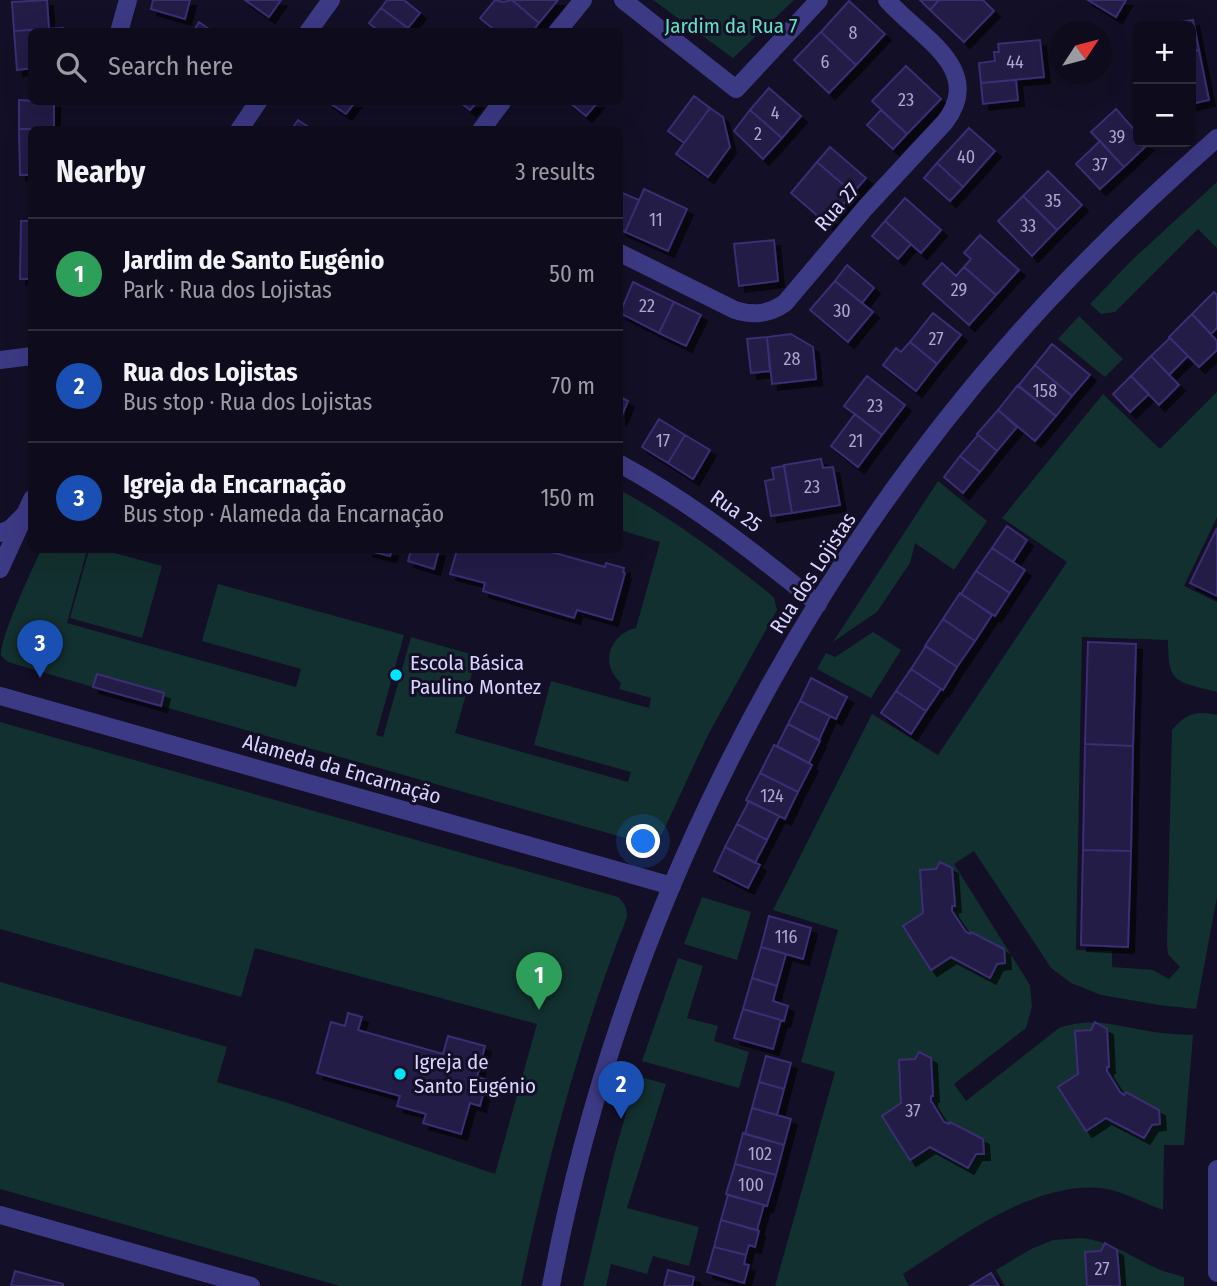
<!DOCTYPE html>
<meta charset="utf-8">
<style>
body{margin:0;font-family:"Fira Sans Condensed",sans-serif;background:#171425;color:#f1f3f6}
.controls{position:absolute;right:21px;top:21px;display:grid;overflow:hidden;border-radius:10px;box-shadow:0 7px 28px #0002}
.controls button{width:63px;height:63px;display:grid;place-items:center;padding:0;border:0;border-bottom:2px solid #2e2b3b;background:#0e0b1c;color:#f1f3f6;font:35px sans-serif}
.compass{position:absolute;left:1049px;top:21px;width:63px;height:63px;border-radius:50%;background:#0e0b1c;box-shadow:0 7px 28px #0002;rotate:54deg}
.you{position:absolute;left:644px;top:842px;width:24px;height:24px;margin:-18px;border:5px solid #fff;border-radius:50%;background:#1a73e8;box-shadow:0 0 0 10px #1a73e833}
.badge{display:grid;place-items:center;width:46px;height:46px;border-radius:50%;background:#0b8043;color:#fff;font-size:23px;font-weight:700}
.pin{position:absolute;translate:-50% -58px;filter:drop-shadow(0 2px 4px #0008)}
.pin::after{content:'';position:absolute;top:37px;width:24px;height:21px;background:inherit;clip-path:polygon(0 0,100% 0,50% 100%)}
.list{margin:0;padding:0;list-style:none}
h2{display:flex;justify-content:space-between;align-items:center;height:91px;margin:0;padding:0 28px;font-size:30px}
h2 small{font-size:23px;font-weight:400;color:#9b9ba3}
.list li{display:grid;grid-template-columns:46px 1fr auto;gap:21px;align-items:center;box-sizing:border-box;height:112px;padding:0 28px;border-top:2px solid #2e2b3b}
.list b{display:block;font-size:26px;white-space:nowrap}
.list p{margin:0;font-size:23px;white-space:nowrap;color:#9b9ba3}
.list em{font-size:23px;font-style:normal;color:#9b9ba3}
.icon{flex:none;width:38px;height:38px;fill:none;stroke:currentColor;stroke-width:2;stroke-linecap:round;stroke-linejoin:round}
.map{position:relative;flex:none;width:1217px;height:1286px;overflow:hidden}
.search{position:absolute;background:#0e0b1c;box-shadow:0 7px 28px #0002;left:28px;top:28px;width:595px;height:77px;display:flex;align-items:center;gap:18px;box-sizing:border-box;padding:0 24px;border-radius:10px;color:#9b9ba3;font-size:26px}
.panel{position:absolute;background:#0e0b1c;box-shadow:0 7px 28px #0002;left:28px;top:126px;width:595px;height:427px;border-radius:10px}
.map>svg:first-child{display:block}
.green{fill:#12302f;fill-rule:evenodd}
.building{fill:#241b47;stroke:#3b2d73;stroke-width:2;filter:url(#shadow)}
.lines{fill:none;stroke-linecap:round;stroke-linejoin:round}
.minor{stroke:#3d3a85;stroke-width:18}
.tertiary{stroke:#3d3a85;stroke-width:18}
.poi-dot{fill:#00e5ff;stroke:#130f26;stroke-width:2.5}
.labels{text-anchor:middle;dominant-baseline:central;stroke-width:6;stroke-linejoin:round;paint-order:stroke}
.number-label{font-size:18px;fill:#aca6d1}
.park-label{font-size:21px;fill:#5fe0c0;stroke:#130f26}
.street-label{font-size:21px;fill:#d9d4ff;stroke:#130f26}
.poi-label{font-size:21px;fill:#d9d4ff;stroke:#130f26;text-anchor:start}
</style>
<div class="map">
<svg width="1217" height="1286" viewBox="0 0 1217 1286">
<defs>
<filter id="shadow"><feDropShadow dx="6" dy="6" stdDeviation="0" flood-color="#0009"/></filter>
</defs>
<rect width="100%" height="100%" fill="#130f26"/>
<path class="green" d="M653 0H794L733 58Z
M1217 182V248L1198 229 1115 312 1101 314 1090 304 1131 261Z
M1079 316 1123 359 1105 377 1058 339Z
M1217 392V517L1184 586 1217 602V692C1176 681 1168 685 1168 640L1082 637 1076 950 1112 951V967L1153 970 1169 979 1180 967 1168 954 1167 944 1172 730C1185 714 1197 710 1217 715V897L1196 1009 1159 1005 1101 995 1071 983 1051 968 974 851 954 864 1030 985 1032 1007 1026 1028 954 1084 966 1101 1059 1028C1094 1016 1119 1027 1154 1032 1167 1034 1180 1034 1193 1035L1184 1145H1164L1163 1210C1144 1203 1122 1191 1102 1188 1032 1181 959 1239 903 1274L909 1286H775L835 1072 801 1062 838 930 773 910 872 714 938 755 1067 562 1002 518 1103 394 1160 449ZM941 862 952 868 955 905 952 906C953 915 962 929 970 934L971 932 1004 949 1005 963 997 964 990 977 951 957 931 970 923 913 920 870 936 869ZM1095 1023 1107 1029 1109 1066 1107 1067C1108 1076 1117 1090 1124 1095L1126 1092 1152 1125 1144 1138 1106 1118 1086 1130 1058 1087 1078 1074 1075 1031 1091 1030ZM919 1052 931 1058 933 1095 931 1096C932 1105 940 1120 949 1124L950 1122 983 1139 968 1168 930 1147 910 1160 882 1116 901 1103 899 1060 915 1059Z
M938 481 987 521 954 570 915 543 910 563 877 612 833 642Z
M620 490C673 519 721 555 769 593L774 598 777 610 707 737 662 834 654 841 643 843 161 706 164 693 97 674 93 687 8 662 1 656C0 637 32 570 41 550H87L67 623 296 687 301 669 202 641 218 584 404 635 376 735 383 737 411 637 477 656 455 733 628 782 631 772 534 745 551 681 649 708 651 698 619 689 621 683C599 664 610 634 636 628L660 542 620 530Z
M89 550H104L162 566 142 638 70 618Z
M873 632 901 650 871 698 817 669 826 653 835 657Z
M0 722 618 897C625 903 627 908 627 917 580 1037 547 1160 521 1286H340L0 1189V982L227 1047 217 1082 288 1103 495 1174 537 1024 255 948 241 997 0 929Z
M702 897 751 912 737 960 684 944Z
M678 958 703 966 687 1018 718 1026 714 1041 749 1052 739 1088 642 1061Z
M637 1076 666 1084 627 1208 699 1227 689 1266 653 1256 647 1274 611 1264 606 1286H583L614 1155Z
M1082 1238C1113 1242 1129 1256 1156 1268 1164 1272 1174 1274 1184 1277V1286H1120L1117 1250 1105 1244 1101 1251 1085 1252 1087 1286H1005L996 1270 1031 1249 1053 1240Z"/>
<path class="building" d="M47 0 49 29 14 31 12 2Z
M153 0H190L185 19 151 9Z
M245 0H281L269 17Z
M387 0H404L420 13 408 28 381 8Z
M495 0 503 2 512 0 539 23 532 32H497L480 18Z
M512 0H558L539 23Z
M920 0H939L930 10Z
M939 0H983L994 11 964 42 930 10Z
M1088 0H1126L1116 17Z
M849 1 885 34 856 65 821 32Z
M381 8 408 28 406 32H380L369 23Z
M1193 20 1199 50 1191 52V26H1160Z
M199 22 213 32H193Z
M63 28V32H32V68L17 70 14 31Z
M821 32 856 65 829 93 794 60Z
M1040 40 1044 77 981 83 979 63 995 61 994 52H999L998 44Z
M1199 50 1209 100 1191 104V52Z
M906 66 941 99 907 134 872 101Z
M1016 80 1018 100 983 104 981 83Z
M769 88 801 116 782 138 750 110Z
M694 96 710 108 684 143 668 131Z
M19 100 54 102V129H19Z
M328 102H355L346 114Z
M460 102H477L470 110Z
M569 102H598L586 116Z
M710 108 723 117 730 147 708 177 676 154Z
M1116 109 1138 134V142L1148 144 1124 167 1091 132Z
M750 110 782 138 763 159 734 131Z
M881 110 907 134 893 149 867 125Z
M298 120 313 130H291Z
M969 128 995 151 963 187 937 163Z
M19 129H68V130H32V175H20Z
M1100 141 1124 167 1100 189 1076 164Z
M830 147 866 178 853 193 817 162Z
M817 162 853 193 827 224 791 193Z
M937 163 963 187 950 201 924 178Z
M1048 171 1082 205 1057 230 1023 196Z
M644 189 687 209 668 251 625 232Z
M620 192 639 200 625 232 620 230Z
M1023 196 1057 230 1032 256 998 221Z
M905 198 941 230 921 253 885 221Z
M21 221H32V279H20Z
M885 221 911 244 898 259 872 236Z
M980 235 1019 270 996 295 964 267 971 259 964 253Z
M774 240 778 281 739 286 734 244Z
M942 263 956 276 964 267 996 295 969 325 923 284Z
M847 265 874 288 862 303 835 281Z
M835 281 873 312 848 342 810 310Z
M633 282 674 302 659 333 620 313Z
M1214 292 1217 295V328L1211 334 1192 314Z
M674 302 701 315 686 346 659 333Z
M933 313 961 335 937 364 910 342Z
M1192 314 1217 341V350L1199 367 1169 337Z
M791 334 813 347 816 379 772 384 767 337Z
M767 337 770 371 751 373 747 339Z
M1170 338 1188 356 1169 375 1151 356Z
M910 342 937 364 916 391 883 365 896 348 901 352Z
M1052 344 1090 375 1072 396 1035 365Z
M1151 356 1179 385 1159 405 1131 376Z
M1035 365 1072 396 1056 416 1018 386Z
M867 376 905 405 882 435 844 406Z
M1131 376 1149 394 1130 412 1113 394Z
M1018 385 1056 416 1035 441 998 410Z
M620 397 628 401 620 420Z
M998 410 1017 427 997 451 977 434Z
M855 414 882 435 858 467 831 446Z
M659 419 685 435 668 463 642 447Z
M685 435 710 450 693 479 668 463Z
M978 435 997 451 980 472 960 456Z
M960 456 980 472 963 493 944 477Z
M821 459 823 468 833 467 840 505 792 513 784 465Z
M784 466 792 513 771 516 765 481 774 479 772 468Z
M1007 526 1027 540 1013 562 992 548Z
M1217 528V596L1190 583Z
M992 548 1025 570 1010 593 976 571Z
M366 550H392L390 556Z
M411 550H439L434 569 408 561Z
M457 550H544L605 567 606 563 624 568 623 572 625 573 612 620 577 610 574 618 483 591 485 583 450 574Z
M976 571 1010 593 995 616 961 594Z
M960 593 992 615 975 641 943 619Z
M943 619 975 641 957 667 925 646Z
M1088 642 1136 644 1133 746 1085 744Z
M926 646 957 667 943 690 911 669Z
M911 669 941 689 926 711 896 691Z
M97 674 164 693 161 706 93 687Z
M811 678 847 697 836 719 800 701Z
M896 691 926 711 911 734 881 713Z
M800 701 830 716 819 740 788 724Z
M788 724 820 741 809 763 777 746Z
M1085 744 1133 746 1131 851 1083 850Z
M774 745 812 765 798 792 760 773Z
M760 773 798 792 785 819 746 800Z
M749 801 779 816 767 840 737 824Z
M737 824 767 840 755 863 725 847Z
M725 847 760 865 748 888 714 871Z
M1083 850 1131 851 1128 947 1081 945Z
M940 862 952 868 955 906H952V911L966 932 970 934 971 932 1004 949 1005 963 997 964 990 978 951 957 931 970 903 926 923 913 920 870 936 869Z
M769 916 811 928 803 959 761 947Z
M761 947 786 954 777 986 752 978Z
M752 978 777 986 773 1001 788 1006 784 1021 743 1009Z
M743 1009 781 1020 773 1049 734 1038Z
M348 1013 362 1017 358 1030 443 1054 448 1036 485 1046 477 1077 487 1080 480 1106 470 1103 461 1134 423 1123 426 1114 397 1106 400 1096 317 1073 331 1022 345 1026Z
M1095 1022 1107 1029 1109 1067H1107V1071L1120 1092 1124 1095 1126 1092 1159 1110 1160 1124 1152 1125 1144 1138 1106 1118 1086 1131 1058 1087 1078 1074 1075 1031 1091 1030Z
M919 1052 931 1058 933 1096H931V1101L944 1122 949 1124 950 1122 983 1139 984 1154H976L968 1168 930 1147 910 1160 882 1116 901 1103 899 1060 915 1059Z
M766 1056 791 1063 784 1089 759 1082Z
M759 1082 784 1089 777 1115 752 1108Z
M752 1108 791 1119 784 1145 745 1134Z
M743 1133 784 1145 776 1175 735 1164Z
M735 1164 776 1175 767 1206 726 1194Z
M728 1195 764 1205 757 1230 721 1220Z
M721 1220 759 1231 755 1247 749 1245 746 1255 714 1247Z
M1105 1243 1117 1250 1120 1286H1087L1085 1252 1101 1251Z
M714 1247 746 1255 744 1264 749 1265 744 1283 707 1272Z
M668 1270 694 1277 692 1286H664Z
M15 1271 63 1284V1286H11Z
M991 1273 999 1286H970Z"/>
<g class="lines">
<path class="minor" d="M623 0 736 89 819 0
M119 32 128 0
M308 32 331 0
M557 32 583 0
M239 130 258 102
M481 130 502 102
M620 253 735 310C754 316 769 314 785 303L866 207 945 122C986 68 918 36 887 0
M620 464C692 503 755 553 818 604
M0 569 32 499"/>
<path class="tertiary" d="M0 360 32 356
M0 533 10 529 23 516
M0 696 672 886
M1217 1169V1273
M0 1215 251 1286
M551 1286C619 923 795 574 1046 303 1100 245 1157 191 1217 138"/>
</g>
<g class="poi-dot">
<circle cx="396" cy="675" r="7"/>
<circle cx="400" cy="1074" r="7"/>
</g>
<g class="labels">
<g class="number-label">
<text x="853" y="33">8</text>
<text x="825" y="62">6</text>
<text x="1015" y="62">44</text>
<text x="906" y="100">23</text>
<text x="775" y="113">4</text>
<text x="758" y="134">2</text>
<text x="1117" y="137">39</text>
<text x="966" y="157">40</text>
<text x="1100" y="165">37</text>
<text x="1053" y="201">35</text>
<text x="656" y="220">11</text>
<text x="1028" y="226">33</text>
<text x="959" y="290">29</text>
<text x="647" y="306">22</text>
<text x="842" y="311">30</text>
<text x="936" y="339">27</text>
<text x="792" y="359">28</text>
<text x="1045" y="391">158</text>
<text x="875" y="406">23</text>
<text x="663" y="441">17</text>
<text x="856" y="441">21</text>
<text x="812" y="487">23</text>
<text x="772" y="796">124</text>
<text x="786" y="937">116</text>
<text x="913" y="1111">37</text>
<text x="760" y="1154">102</text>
<text x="751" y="1185">100</text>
<text x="1102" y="1269">27</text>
</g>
<g class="park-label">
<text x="731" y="26">Jardim da Rua 7</text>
</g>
<g class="street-label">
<text transform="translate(837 207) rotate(-49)">Rua 27</text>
<text transform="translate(736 511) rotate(35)">Rua 25</text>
<text transform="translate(813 573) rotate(-57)">Rua dos Lojistas</text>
<text transform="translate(342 769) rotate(16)">Alameda da Encarnação</text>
</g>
<g class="poi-label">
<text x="410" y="663">Escola Básica<tspan x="410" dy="24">Paulino Montez</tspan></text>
<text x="414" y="1062">Igreja de<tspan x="414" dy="24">Santo Eugénio</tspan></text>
</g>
</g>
</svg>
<div class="controls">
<button>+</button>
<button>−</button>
</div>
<svg class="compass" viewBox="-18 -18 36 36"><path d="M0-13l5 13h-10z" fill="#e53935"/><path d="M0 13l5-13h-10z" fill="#9b9ba3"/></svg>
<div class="you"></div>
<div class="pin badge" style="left:539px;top:1010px;background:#2e9e5b">1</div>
<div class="pin badge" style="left:621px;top:1119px;background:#1a4fb4">2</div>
<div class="pin badge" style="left:40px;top:678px;background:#1a4fb4">3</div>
<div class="search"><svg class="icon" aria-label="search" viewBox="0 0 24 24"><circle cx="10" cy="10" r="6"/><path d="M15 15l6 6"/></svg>Search here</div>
<section class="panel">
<h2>Nearby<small>3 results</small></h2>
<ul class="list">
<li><span class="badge" style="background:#2e9e5b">1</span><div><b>Jardim de Santo Eugénio</b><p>Park · Rua dos Lojistas</p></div><em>50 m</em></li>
<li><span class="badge" style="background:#1a4fb4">2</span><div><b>Rua dos Lojistas</b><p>Bus stop · Rua dos Lojistas</p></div><em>70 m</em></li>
<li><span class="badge" style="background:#1a4fb4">3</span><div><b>Igreja da Encarnação</b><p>Bus stop · Alameda da Encarnação</p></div><em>150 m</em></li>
</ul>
</section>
</div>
